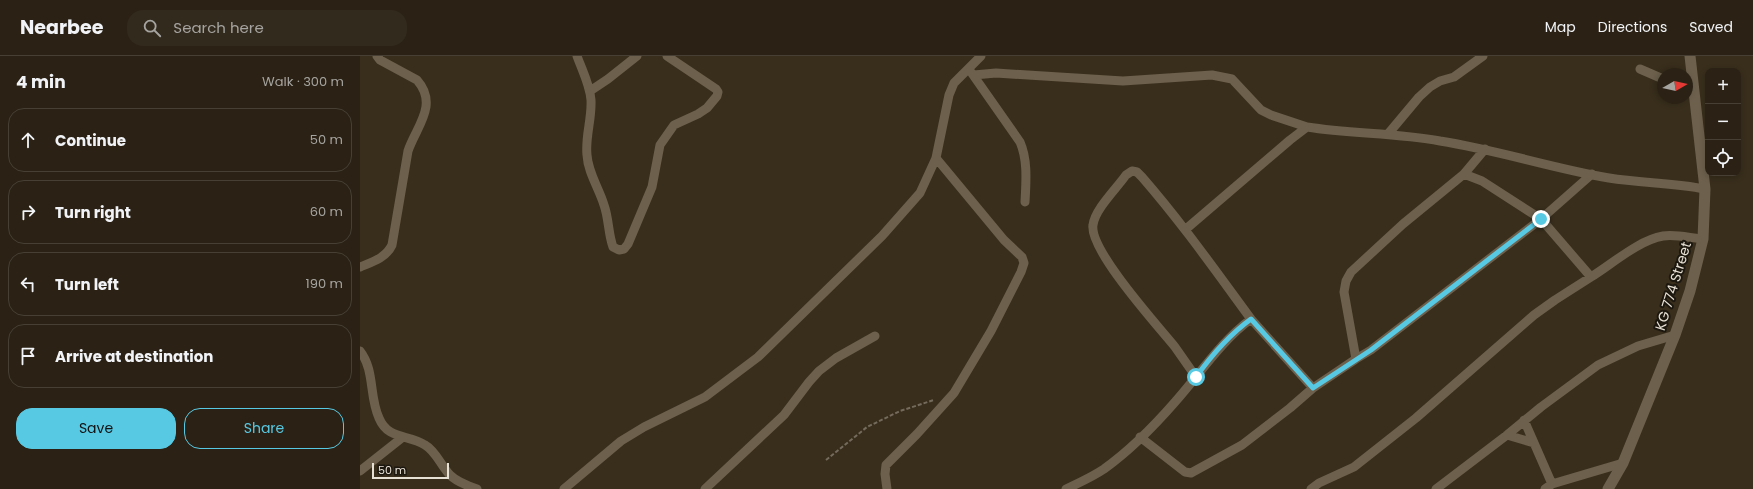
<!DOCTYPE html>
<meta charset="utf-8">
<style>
body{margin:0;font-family:Poppins,sans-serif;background:#332a1e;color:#f1f3f6}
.controls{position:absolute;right:12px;top:12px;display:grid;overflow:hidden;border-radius:8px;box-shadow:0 2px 6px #0003}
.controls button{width:36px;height:36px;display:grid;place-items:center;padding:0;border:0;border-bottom:1px solid #473f34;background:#2b2215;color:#f1f3f6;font:20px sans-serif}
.compass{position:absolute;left:1297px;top:12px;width:36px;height:36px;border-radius:50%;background:#2b2215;box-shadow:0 2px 6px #0003;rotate:81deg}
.scale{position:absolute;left:12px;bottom:10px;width:77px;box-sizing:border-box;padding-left:4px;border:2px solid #e7e0d5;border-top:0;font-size:11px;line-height:14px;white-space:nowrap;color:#e7e0d5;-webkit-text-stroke:3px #1c170f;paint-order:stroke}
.stop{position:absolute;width:12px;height:12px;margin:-9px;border:3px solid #58c9e3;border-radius:50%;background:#fff}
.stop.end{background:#58c9e3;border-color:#fff;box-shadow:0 1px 4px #0008}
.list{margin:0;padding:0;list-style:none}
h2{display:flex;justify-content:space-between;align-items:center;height:52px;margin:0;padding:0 16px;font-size:17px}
h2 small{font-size:13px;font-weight:400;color:#a6a4a0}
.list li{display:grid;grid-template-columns:26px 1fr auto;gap:12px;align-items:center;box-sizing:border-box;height:64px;margin:0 8px 8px;padding:0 8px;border:1px solid #473f34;border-radius:16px}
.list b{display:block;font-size:15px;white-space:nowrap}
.list em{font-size:13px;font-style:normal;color:#a6a4a0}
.actions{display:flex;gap:8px;padding:12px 16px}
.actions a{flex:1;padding:9px 0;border:1px solid #58c9e3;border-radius:16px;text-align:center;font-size:14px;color:#58c9e3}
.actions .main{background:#58c9e3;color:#111}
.icon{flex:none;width:22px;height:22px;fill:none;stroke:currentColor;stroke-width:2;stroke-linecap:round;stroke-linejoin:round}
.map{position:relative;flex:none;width:1393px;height:433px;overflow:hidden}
header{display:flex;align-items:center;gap:24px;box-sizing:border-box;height:56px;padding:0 20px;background:#2b2215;border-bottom:1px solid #473f34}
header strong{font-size:19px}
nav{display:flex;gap:22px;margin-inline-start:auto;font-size:14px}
.search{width:280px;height:36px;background:#332a1e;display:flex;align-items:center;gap:10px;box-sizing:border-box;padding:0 14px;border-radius:16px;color:#a6a4a0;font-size:15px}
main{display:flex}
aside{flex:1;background:#2b2215}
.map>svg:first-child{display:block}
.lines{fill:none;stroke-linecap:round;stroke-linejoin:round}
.path{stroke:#756b5c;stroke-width:2;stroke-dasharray:4 2;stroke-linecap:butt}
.minor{stroke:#6d614d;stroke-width:9}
.tertiary{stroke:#6d614d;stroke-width:11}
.route{stroke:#58c9e3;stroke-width:5}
.labels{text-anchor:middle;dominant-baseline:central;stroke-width:4;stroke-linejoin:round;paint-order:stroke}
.street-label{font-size:14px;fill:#e7e0d5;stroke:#1c170f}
</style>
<header>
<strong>Nearbee</strong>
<div class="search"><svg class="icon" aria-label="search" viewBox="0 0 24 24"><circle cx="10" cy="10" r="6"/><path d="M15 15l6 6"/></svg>Search here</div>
<nav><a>Map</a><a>Directions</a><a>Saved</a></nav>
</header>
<main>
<aside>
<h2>4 min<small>Walk · 300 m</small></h2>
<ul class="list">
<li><svg class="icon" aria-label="ahead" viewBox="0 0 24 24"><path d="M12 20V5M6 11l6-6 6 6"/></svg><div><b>Continue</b></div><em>50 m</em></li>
<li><svg class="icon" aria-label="right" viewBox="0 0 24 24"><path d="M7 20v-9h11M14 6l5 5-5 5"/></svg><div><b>Turn right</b></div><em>60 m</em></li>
<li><svg class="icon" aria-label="left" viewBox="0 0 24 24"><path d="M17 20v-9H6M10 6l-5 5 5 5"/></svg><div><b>Turn left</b></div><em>190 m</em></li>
<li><svg class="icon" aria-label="arrive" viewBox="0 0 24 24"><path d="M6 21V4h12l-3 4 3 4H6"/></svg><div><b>Arrive at destination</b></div></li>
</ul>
<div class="actions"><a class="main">Save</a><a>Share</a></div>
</aside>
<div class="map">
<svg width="1393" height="433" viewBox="0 0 1393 433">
<rect width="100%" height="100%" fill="#392e1c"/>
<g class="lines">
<path class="path" d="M466 404 507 371 540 355 574 344"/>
<path class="minor" d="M217 0C222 14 230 29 231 44 232 63 225 81 227 99 228 117 239 132 244 149 249 163 248 177 253 191L259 194 264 193 268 188 292 131 300 89 314 69 338 58 347 52 357 40 358 36 356 33 307 0
M1280 13 1303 23
M611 16 660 86C668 104 666 126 665 146
M614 19 636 17 763 25 852 19 872 23 901 54 911 59 947 71
M230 35 248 23 277 0
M1028 78 1059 41 1070 31 1080 25 1094 21 1123 0
M1104 118 1122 125 1181 163 1232 118
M826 173 930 84 947 71C991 78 1036 77 1080 85 1137 94 1192 112 1249 122 1281 127 1313 127 1345 133
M0 211C12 206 26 202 32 189L48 95C56 71 79 49 57 24L20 4 17 0
M891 263 953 332 996 303 984 236 986 225 991 216 1043 168 1104 118 1125 93
M0 295C15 314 9 341 19 362 28 384 48 378 65 389 76 395 81 410 90 419 97 426 108 430 117 433
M996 303 1011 294 1181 163 1231 221C1252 208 1279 184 1303 180 1316 178 1330 182 1343 183
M1164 364 1192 428 1185 433
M1147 379 1174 387
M780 381 825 416 831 417 882 389 930 352 953 332
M0 415 43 381
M1192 428 1263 407
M204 433 261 385 284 371 345 341 398 301 522 180 560 137 576 102 589 39 594 27 621 0
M345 433 424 359 449 326 459 315 476 302 515 280
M527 433 525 418 526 409 557 378 594 337 631 275 661 216 664 207 662 201 644 184 576 102
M706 433C719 427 732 421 744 413 769 395 795 369 815 346 840 318 860 286 891 263 855 214 822 167 782 121L777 116 772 115 766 119C757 132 735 153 733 169 729 194 798 270 815 291 822 301 829 311 836 321
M951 433 959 427 994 411 1056 362 1174 259 1195 244 1231 221
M1076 433 1147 379 1181 351 1238 309 1278 290 1315 279"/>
<path class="tertiary" d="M1248 433 1263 407 1315 279 1330 235 1343 183 1345 133 1330 0"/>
</g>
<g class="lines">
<path class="route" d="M836 321C851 300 869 279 891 263L953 332 1011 294 1181 163"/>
</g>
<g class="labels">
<g class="street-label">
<text transform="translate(1313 230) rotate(-73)">KG 774 Street</text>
</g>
</g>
</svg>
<div class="controls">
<button>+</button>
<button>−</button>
<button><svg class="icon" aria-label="locate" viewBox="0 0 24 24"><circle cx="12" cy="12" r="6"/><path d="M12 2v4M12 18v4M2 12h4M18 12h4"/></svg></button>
</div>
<svg class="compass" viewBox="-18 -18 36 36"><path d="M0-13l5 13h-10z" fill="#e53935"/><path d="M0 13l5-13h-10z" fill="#a6a4a0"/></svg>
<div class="scale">50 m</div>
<div class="stop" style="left:836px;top:321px"></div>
<div class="stop end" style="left:1181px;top:163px"></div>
</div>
</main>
